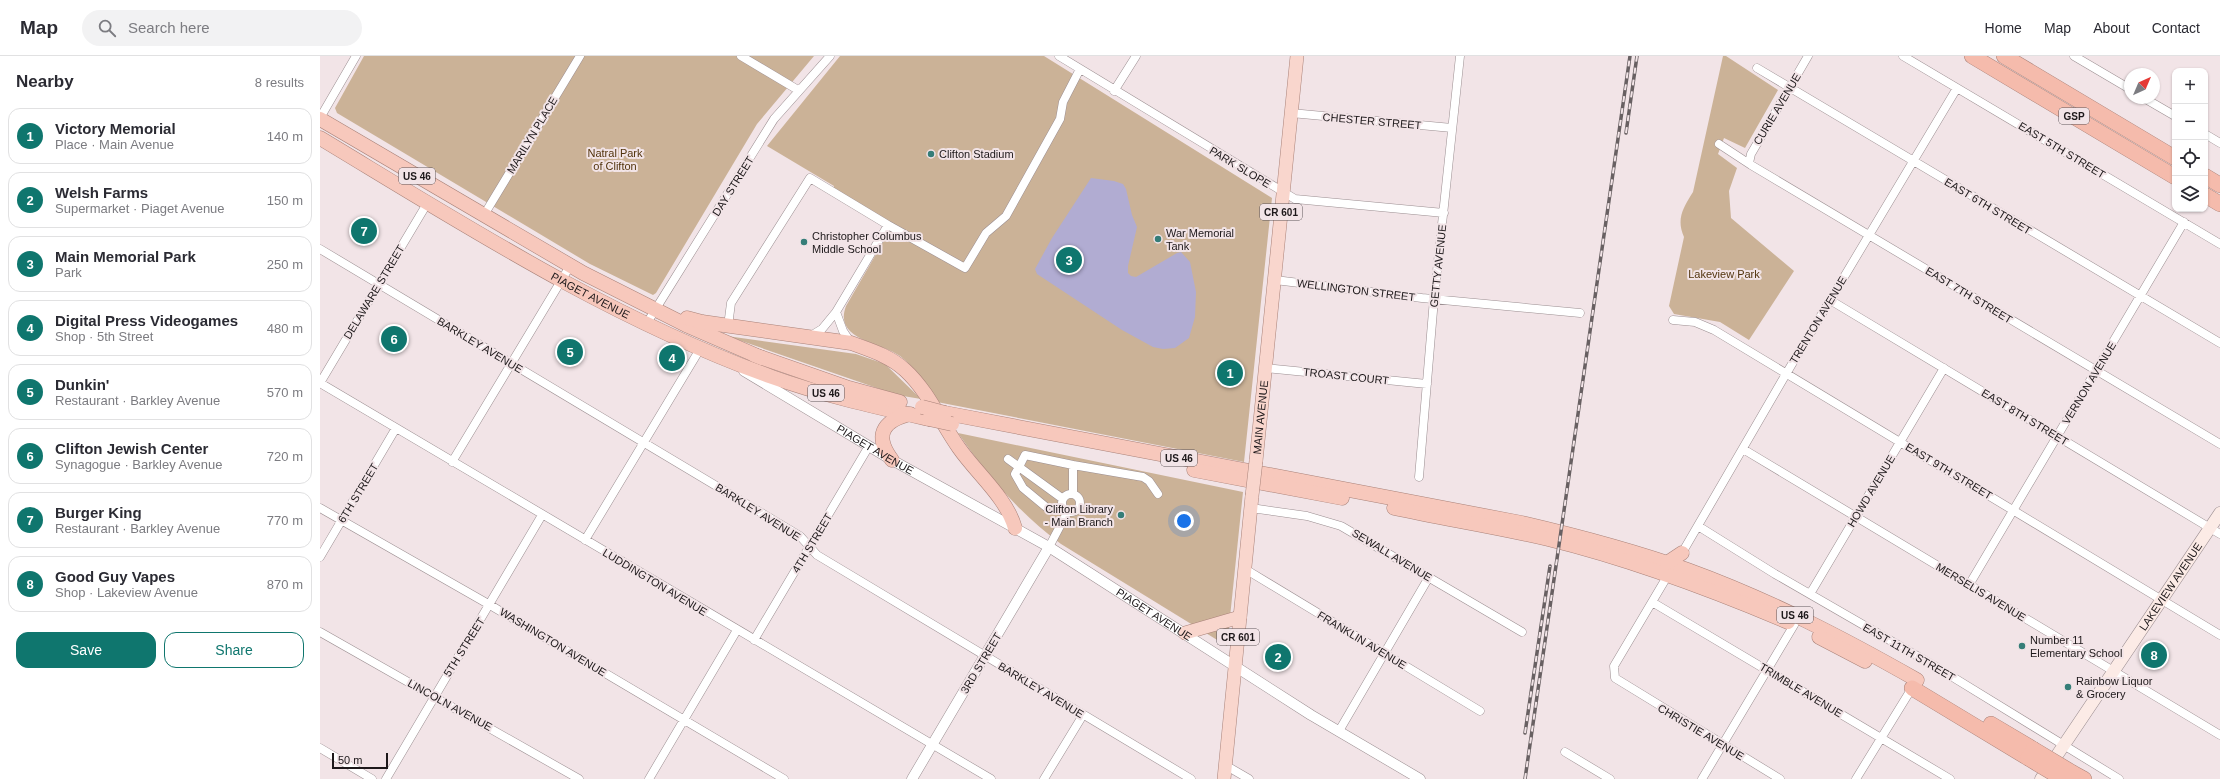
<!DOCTYPE html>
<meta charset="utf-8">
<style>
body{margin:0;font-family:Helvetica,sans-serif;background:#f2f2f3;color:#2b2b33}
.controls{position:absolute;right:12px;top:12px;display:grid;overflow:hidden;border-radius:8px;box-shadow:0 1px 3px #0004}
.controls button{width:36px;height:36px;display:grid;place-items:center;padding:0;border:0;border-bottom:1px solid #e1e1e2;background:#fff;color:#2b2b33;font:20px sans-serif}
.compass{position:absolute;left:1804px;top:12px;width:36px;height:36px;border-radius:50%;background:#fff;box-shadow:0 1px 3px #0004;rotate:44deg}
.scale{position:absolute;left:12px;bottom:10px;width:56px;box-sizing:border-box;padding-left:4px;border:2px solid #1d181a;border-top:0;font-size:11px;line-height:14px;white-space:nowrap;color:#1d181a;-webkit-text-stroke:3px #f2e4e7;paint-order:stroke}
.you{position:absolute;left:864px;top:465px;width:14px;height:14px;margin:-10px;border:3px solid #fff;border-radius:50%;background:#1a73e8;box-shadow:0 0 0 6px #1a73e833}
.badge{display:grid;place-items:center;width:26px;height:26px;border-radius:50%;background:#0f766e;color:#fff;font-size:13px;font-weight:700}
.pin{position:absolute;translate:-50% -50%;border:2px solid #fff;box-shadow:0 1px 4px #0006}
.list{margin:0;padding:0;list-style:none}
h2{display:flex;justify-content:space-between;align-items:center;height:52px;margin:0;padding:0 16px;font-size:17px}
h2 small{font-size:13px;font-weight:400;color:#7c7c81}
.list li{display:grid;grid-template-columns:26px 1fr auto;gap:12px;align-items:center;box-sizing:border-box;height:56px;margin:0 8px 8px;padding:0 8px;border:1px solid #e1e1e2;border-radius:12px}
.list b{display:block;font-size:15px;white-space:nowrap}
.list p{margin:0;font-size:13px;white-space:nowrap;color:#7c7c81}
.list em{font-size:13px;font-style:normal;color:#7c7c81}
.actions{display:flex;gap:8px;padding:12px 16px}
.actions a{flex:1;padding:9px 0;border:1px solid #0f766e;border-radius:12px;text-align:center;font-size:14px;color:#0f766e}
.actions .main{background:#0f766e;color:#fff}
.icon{flex:none;width:22px;height:22px;fill:none;stroke:currentColor;stroke-width:2;stroke-linecap:round;stroke-linejoin:round}
.map{position:relative;flex:none;width:1900px;height:723px;overflow:hidden}
header{display:flex;align-items:center;gap:24px;box-sizing:border-box;height:56px;padding:0 20px;background:#fff;border-bottom:1px solid #e1e1e2}
header strong{font-size:19px}
nav{display:flex;gap:22px;margin-inline-start:auto;font-size:14px}
.search{width:280px;height:36px;background:#f2f2f3;display:flex;align-items:center;gap:10px;box-sizing:border-box;padding:0 14px;border-radius:22px;color:#7c7c81;font-size:15px}
main{display:flex}
aside{flex:1;background:#fff}
.map>svg:first-child{display:block}
.green{fill:#cbb297}
.water{fill:#b1acd2}
.lines{fill:none;stroke-linecap:round;stroke-linejoin:round}
.minor-casing{stroke:#9b8e91;stroke-width:9}
.tertiary-casing{stroke:#9b8e91;stroke-width:11}
.secondary-casing{stroke:#9b8e91;stroke-width:13}
.primary-casing{stroke:#a98279;stroke-width:14}
.trunk-casing{stroke:#a98279;stroke-width:15}
.motorway-casing{stroke:#a98279;stroke-width:16}
.minor{stroke:#fff;stroke-width:8}
.tertiary{stroke:#fff;stroke-width:10}
.secondary{stroke:#fcebe6;stroke-width:12}
.primary{stroke:#f9d6cd;stroke-width:13}
.trunk{stroke:#f7c8bc;stroke-width:14}
.motorway{stroke:#f5bbac;stroke-width:15}
.rail-casing{stroke:#686062;stroke-width:3.5}
.rail{stroke:#f2e4e7;stroke-width:2;stroke-dasharray:6;stroke-linecap:butt}
.primary-bridge-casing{stroke:#a98279;stroke-width:14;stroke-linecap:butt}
.trunk-bridge-casing{stroke:#a98279;stroke-width:15;stroke-linecap:butt}
.motorway-bridge-casing{stroke:#a98279;stroke-width:16;stroke-linecap:butt}
.primary-bridge{stroke:#f9d6cd;stroke-width:13}
.trunk-bridge{stroke:#f7c8bc;stroke-width:14}
.motorway-bridge{stroke:#f5bbac;stroke-width:15}
.poi-dot{fill:#357d78;stroke:#f2e4e7;stroke-width:1.5}
.labels{text-anchor:middle;dominant-baseline:central;stroke-width:4;stroke-linejoin:round;paint-order:stroke}
.shield{fill:#f2e4e7;stroke:#5d5558;stroke-width:1}
.shield-label{font-size:10px;font-weight:bold;fill:#1d181a}
.street-label{font-size:11px;fill:#1d181a;stroke:#f2e4e7}
.park-label{font-size:11px;fill:#52340d;stroke:#f2e4e7}
.poi-label{font-size:11px;fill:#1d181a;stroke:#f2e4e7;text-anchor:start}
</style>
<header>
<strong>Map</strong>
<div class="search"><svg class="icon" aria-label="search" viewBox="0 0 24 24"><circle cx="10" cy="10" r="6"/><path d="M15 15l6 6"/></svg>Search here</div>
<nav><a>Home</a><a>Map</a><a>About</a><a>Contact</a></nav>
</header>
<main>
<aside>
<h2>Nearby<small>8 results</small></h2>
<ul class="list">
<li><span class="badge">1</span><div><b>Victory Memorial</b><p>Place · Main Avenue</p></div><em>140 m</em></li>
<li><span class="badge">2</span><div><b>Welsh Farms</b><p>Supermarket · Piaget Avenue</p></div><em>150 m</em></li>
<li><span class="badge">3</span><div><b>Main Memorial Park</b><p>Park</p></div><em>250 m</em></li>
<li><span class="badge">4</span><div><b>Digital Press Videogames</b><p>Shop · 5th Street</p></div><em>480 m</em></li>
<li><span class="badge">5</span><div><b>Dunkin'</b><p>Restaurant · Barkley Avenue</p></div><em>570 m</em></li>
<li><span class="badge">6</span><div><b>Clifton Jewish Center</b><p>Synagogue · Barkley Avenue</p></div><em>720 m</em></li>
<li><span class="badge">7</span><div><b>Burger King</b><p>Restaurant · Barkley Avenue</p></div><em>770 m</em></li>
<li><span class="badge">8</span><div><b>Good Guy Vapes</b><p>Shop · Lakeview Avenue</p></div><em>870 m</em></li>
</ul>
<div class="actions"><a class="main">Save</a><a>Share</a></div>
</aside>
<div class="map">
<svg width="1900" height="723" viewBox="0 0 1900 723">
<rect width="100%" height="100%" fill="#f2e4e7"/>
<path class="green" d="M44 0H494L437 68 336 237 333 239 270 208 17 57 15 52Z
M520 0H724L952 142 924 406 617 346C606 330 596 312 580 300 561 286 513 284 526 250L573 169 513 133 514 130 447 90Z
M1403 0H1406L1458 34 1425 92 1404 82 1398 98 1417 112 1409 135 1411 162 1474 215 1429 284 1400 266 1354 258 1349 250 1364 181C1356 163 1363 152 1373 136Z
M407 280 536 298 565 308 601 343 577 339Z
M638 377 923 436 907 590 741 488C700 458 667 419 638 377Z"/>
<path class="water" d="M771 122 794 125 803 128 806 133 812 159 817 171 808 210V217L811 220 816 221 857 197 861 196 870 206 876 236 875 261 869 282 855 292 843 293 833 291 802 274 717 218 715 213 732 182Z"/>
<g class="lines">
<defs>
<path id="minor" d="M421 0 478 34
M739 0 975 143 1124 157
M1583 0 1900 188
M1754 0 1810 33
M1437 12 1900 287
M794 35 816 0
M1824 42 1855 60
M971 57 1132 72
M0 62 36 0
M1885 78 1900 87
M1399 88 1431 109 1900 388
M1429 107 1431 98 1488 0
M164 159 260 0
M568 169 645 212 666 177 686 160 740 63 743 46 760 13
M0 193 480 480 497 499 871 723
M955 224 1102 242 1260 257
M1510 244 1900 478
M1353 264 1375 266 1394 274 1900 579
M327 267 454 63 510 0
M408 270 411 247 490 122 568 169 516 256 523 275 531 287
M489 281 502 273 516 256
M945 312 1107 328
M0 327 671 723
M0 327 108 146
M1423 393 1900 679
M688 403 699 411 695 418 703 432 726 451
M132 406 250 210
M1099 421 1114 243 1140 0
M742 447a9 9 0 1 1 18 0a9 9 0 1 1-18 0Z
M753 438V409L823 421 829 425 838 438
M743 443 699 411 705 399 753 409
M0 452 170 549 464 723
M931 452 987 460 1021 470 1202 576
M1378 470 1455 518 1618 612 1799 723
M265 484 380 293
M729 491 747 457
M1362 497 1466 318 1637 32
M0 501 76 372
M925 513 1160 655
M1348 519 1294 610 1295 622 1460 723
M1649 529 1864 166
M1490 538 1624 312
M1332 546 1630 723
M0 576 259 723
M434 584 549 390
M1019 675 1109 521
M0 692 52 723
M1245 696 1290 723
M905 709 929 723
M66 723 222 459
M329 723 417 574
M724 723 763 659
M1382 723 1474 569
M1536 723 1592 632"/>
<g id="tertiary">
<path id="s1" d="M424 315 572 404 729 491 991 659 1100 723"/>
<path d="M592 723 729 491"/>
</g>
<g id="secondary">
<path id="s2" d="M1721 723 1900 457"/>
</g>
<g id="primary">
<path id="s3" d="M936 405 977 0"/>
<path d="M865 577 920 561"/>
<path d="M904 723 932 440"/>
</g>
<g id="trunk">
<path d="M0 63 263 217 366 269 442 302"/>
<path id="s4" d="M0 82C146 170 291 263 452 321 502 339 556 351 609 363"/>
<path d="M367 262 382 266 531 287C550 294 570 300 585 314 609 336 621 367 639 392 658 419 686 441 695 472"/>
<path d="M434 299 529 332 580 346"/>
<path d="M625 357 1202 467C1258 480 1314 495 1368 514 1448 543 1523 582 1597 624"/>
<path d="M572 404C554 380 562 365 590 358"/>
<path d="M874 414 1022 442"/>
<path d="M1074 452C1125 463 1177 471 1228 483 1310 503 1390 533 1468 566"/>
<path d="M1347 507 1362 497"/>
<path d="M1499 581 1545 605"/>
</g>
<path id="motorway" d="M1652 0 1855 121
M1684 0 1855 102
M1885 120 1900 129
M1885 139 1900 148
M1592 632 1708 702
M1671 668 1713 693
M1753 717 1764 723"/>
</defs>
<use href="#minor" class="minor-casing"/>
<use href="#tertiary" class="tertiary-casing"/>
<use href="#secondary" class="secondary-casing"/>
<use href="#primary" class="primary-casing"/>
<use href="#trunk" class="trunk-casing"/>
<use href="#motorway" class="motorway-casing"/>
<use href="#minor" class="minor"/>
<use href="#tertiary" class="tertiary"/>
<use href="#secondary" class="secondary"/>
<use href="#primary" class="primary"/>
<use href="#trunk" class="trunk"/>
<use href="#motorway" class="motorway"/>
<defs>
<path id="rail" d="M1306 77 1317 0
M1205 677 1230 510
M1205 723 1310 0"/>
</defs>
<use href="#rail" class="rail-casing"/>
<use href="#rail" class="rail"/>
<defs>
<path id="primary-bridge" d="M932 440 936 405"/>
<path id="trunk-bridge" d="M602 351 625 357
M609 363 632 368"/>
<path id="motorway-bridge" d="M1713 693 1753 717
M1708 702 1743 723"/>
</defs>
<use href="#primary-bridge" class="primary-bridge-casing"/>
<use href="#trunk-bridge" class="trunk-bridge-casing"/>
<use href="#motorway-bridge" class="motorway-bridge-casing"/>
<use href="#primary-bridge" class="primary-bridge"/>
<use href="#trunk-bridge" class="trunk-bridge"/>
<use href="#motorway-bridge" class="motorway-bridge"/>
</g>
<g class="poi-dot">
<circle cx="611" cy="98" r="4"/>
<circle cx="838" cy="183" r="4"/>
<circle cx="484" cy="186" r="4"/>
<circle cx="801" cy="459" r="4"/>
<circle cx="1702" cy="590" r="4"/>
<circle cx="1748" cy="631" r="4"/>
</g>
<g class="labels">
<g class="shield">
<rect x="1739" y="52" width="30" height="16" rx="3"/>
<rect x="79" y="112" width="36" height="16" rx="3"/>
<rect x="940" y="148" width="42" height="16" rx="3"/>
<rect x="488" y="329" width="36" height="16" rx="3"/>
<rect x="841" y="394" width="36" height="16" rx="3"/>
<rect x="1457" y="551" width="36" height="16" rx="3"/>
<rect x="897" y="573" width="42" height="16" rx="3"/>
</g>
<g class="shield-label">
<text x="1754" y="60">GSP</text>
<text x="97" y="120">US 46</text>
<text x="961" y="156">CR 601</text>
<text x="506" y="337">US 46</text>
<text x="859" y="402">US 46</text>
<text x="1475" y="559">US 46</text>
<text x="918" y="581">CR 601</text>
</g>
<g class="street-label">
<text transform="translate(1457 53) rotate(-59)">CURIE AVENUE</text>
<text transform="translate(1052 65) rotate(5)">CHESTER STREET</text>
<text transform="translate(212 79) rotate(-59)">MARILYN PLACE</text>
<text transform="translate(1742 94) rotate(31)">EAST 5TH STREET</text>
<text transform="translate(920 111) rotate(31)">PARK SLOPE</text>
<text transform="translate(413 130) rotate(-58)">DAY STREET</text>
<text transform="translate(1668 150) rotate(31)">EAST 6TH STREET</text>
<text transform="translate(1118 210) rotate(-84)">GETTY AVENUE</text>
<text transform="translate(1036 234) rotate(7)">WELLINGTON STREET</text>
<text transform="translate(54 236) rotate(-59)">DELAWARE STREET</text>
<text stroke="none"><textPath href="#s4" startOffset="313">PIAGET AVENUE</textPath></text>
<text transform="translate(1649 239) rotate(31)">EAST 7TH STREET</text>
<text transform="translate(1498 264) rotate(-59)">TRENTON AVENUE</text>
<text transform="translate(160 289) rotate(31)">BARKLEY AVENUE</text>
<text transform="translate(1026 320) rotate(6)">TROAST COURT</text>
<text transform="translate(1769 327) rotate(-59)">VERNON AVENUE</text>
<text transform="translate(1705 361) rotate(31)">EAST 8TH STREET</text>
<text stroke="none"><textPath href="#s3" startOffset="44">MAIN AVENUE</textPath></text>
<text stroke="none"><textPath href="#s1" startOffset="153">PIAGET AVENUE</textPath></text>
<text transform="translate(1629 415) rotate(31)">EAST 9TH STREET</text>
<text transform="translate(1551 435) rotate(-59)">HOWD AVENUE</text>
<text transform="translate(38 437) rotate(-59)">6TH STREET</text>
<text transform="translate(438 456) rotate(32)">BARKLEY AVENUE</text>
<text transform="translate(492 487) rotate(-59)">4TH STREET</text>
<text transform="translate(1072 499) rotate(31)">SEWALL AVENUE</text>
<text transform="translate(335 526) rotate(31)">LUDDINGTON AVENUE</text>
<text stroke="none"><textPath href="#s2" startOffset="232">LAKEVIEW AVENUE</textPath></text>
<text transform="translate(1661 536) rotate(31)">MERSELIS AVENUE</text>
<text stroke="none"><textPath href="#s1" startOffset="477">PIAGET AVENUE</textPath></text>
<text transform="translate(1042 584) rotate(31)">FRANKLIN AVENUE</text>
<text transform="translate(233 586) rotate(31)">WASHINGTON AVENUE</text>
<text transform="translate(144 591) rotate(-58)">5TH STREET</text>
<text transform="translate(1589 596) rotate(30)">EAST 11TH STREET</text>
<text transform="translate(661 607) rotate(-59)">3RD STREET</text>
<text transform="translate(721 634) rotate(31)">BARKLEY AVENUE</text>
<text transform="translate(1481 634) rotate(31)">TRIMBLE AVENUE</text>
<text transform="translate(130 649) rotate(29)">LINCOLN AVENUE</text>
<text transform="translate(1381 676) rotate(31)">CHRISTIE AVENUE</text>
</g>
<g class="park-label">
<text x="295" y="97">Natral Park<tspan x="295" dy="13">of Clifton</tspan></text>
<text x="1404" y="218">Lakeview Park</text>
</g>
<g class="poi-label">
<text x="619" y="98">Clifton Stadium</text>
<text x="846" y="177">War Memorial<tspan x="846" dy="13">Tank</tspan></text>
<text x="492" y="180">Christopher Columbus<tspan x="492" dy="13">Middle School</tspan></text>
<text x="793" y="453" text-anchor="end">Clifton Library<tspan x="793" dy="13">- Main Branch</tspan></text>
<text x="1710" y="584">Number 11<tspan x="1710" dy="13">Elementary School</tspan></text>
<text x="1756" y="625">Rainbow Liquor<tspan x="1756" dy="13">&amp; Grocery</tspan></text>
</g>
</g>
</svg>
<div class="controls">
<button>+</button>
<button>−</button>
<button><svg class="icon" aria-label="locate" viewBox="0 0 24 24"><circle cx="12" cy="12" r="6"/><path d="M12 2v4M12 18v4M2 12h4M18 12h4"/></svg></button>
<button><svg class="icon" aria-label="layers" viewBox="0 0 24 24"><path d="M12 4l9 5-9 5-9-5zM3 14l9 5 9-5"/></svg></button>
</div>
<svg class="compass" viewBox="-18 -18 36 36"><path d="M0-13l5 13h-10z" fill="#e53935"/><path d="M0 13l5-13h-10z" fill="#7c7c81"/></svg>
<div class="scale">50 m</div>
<div class="you"></div>
<div class="pin badge" style="left:910px;top:317px">1</div>
<div class="pin badge" style="left:958px;top:601px">2</div>
<div class="pin badge" style="left:749px;top:204px">3</div>
<div class="pin badge" style="left:352px;top:302px">4</div>
<div class="pin badge" style="left:250px;top:296px">5</div>
<div class="pin badge" style="left:74px;top:283px">6</div>
<div class="pin badge" style="left:44px;top:175px">7</div>
<div class="pin badge" style="left:1834px;top:599px">8</div>
</div>
</main>
